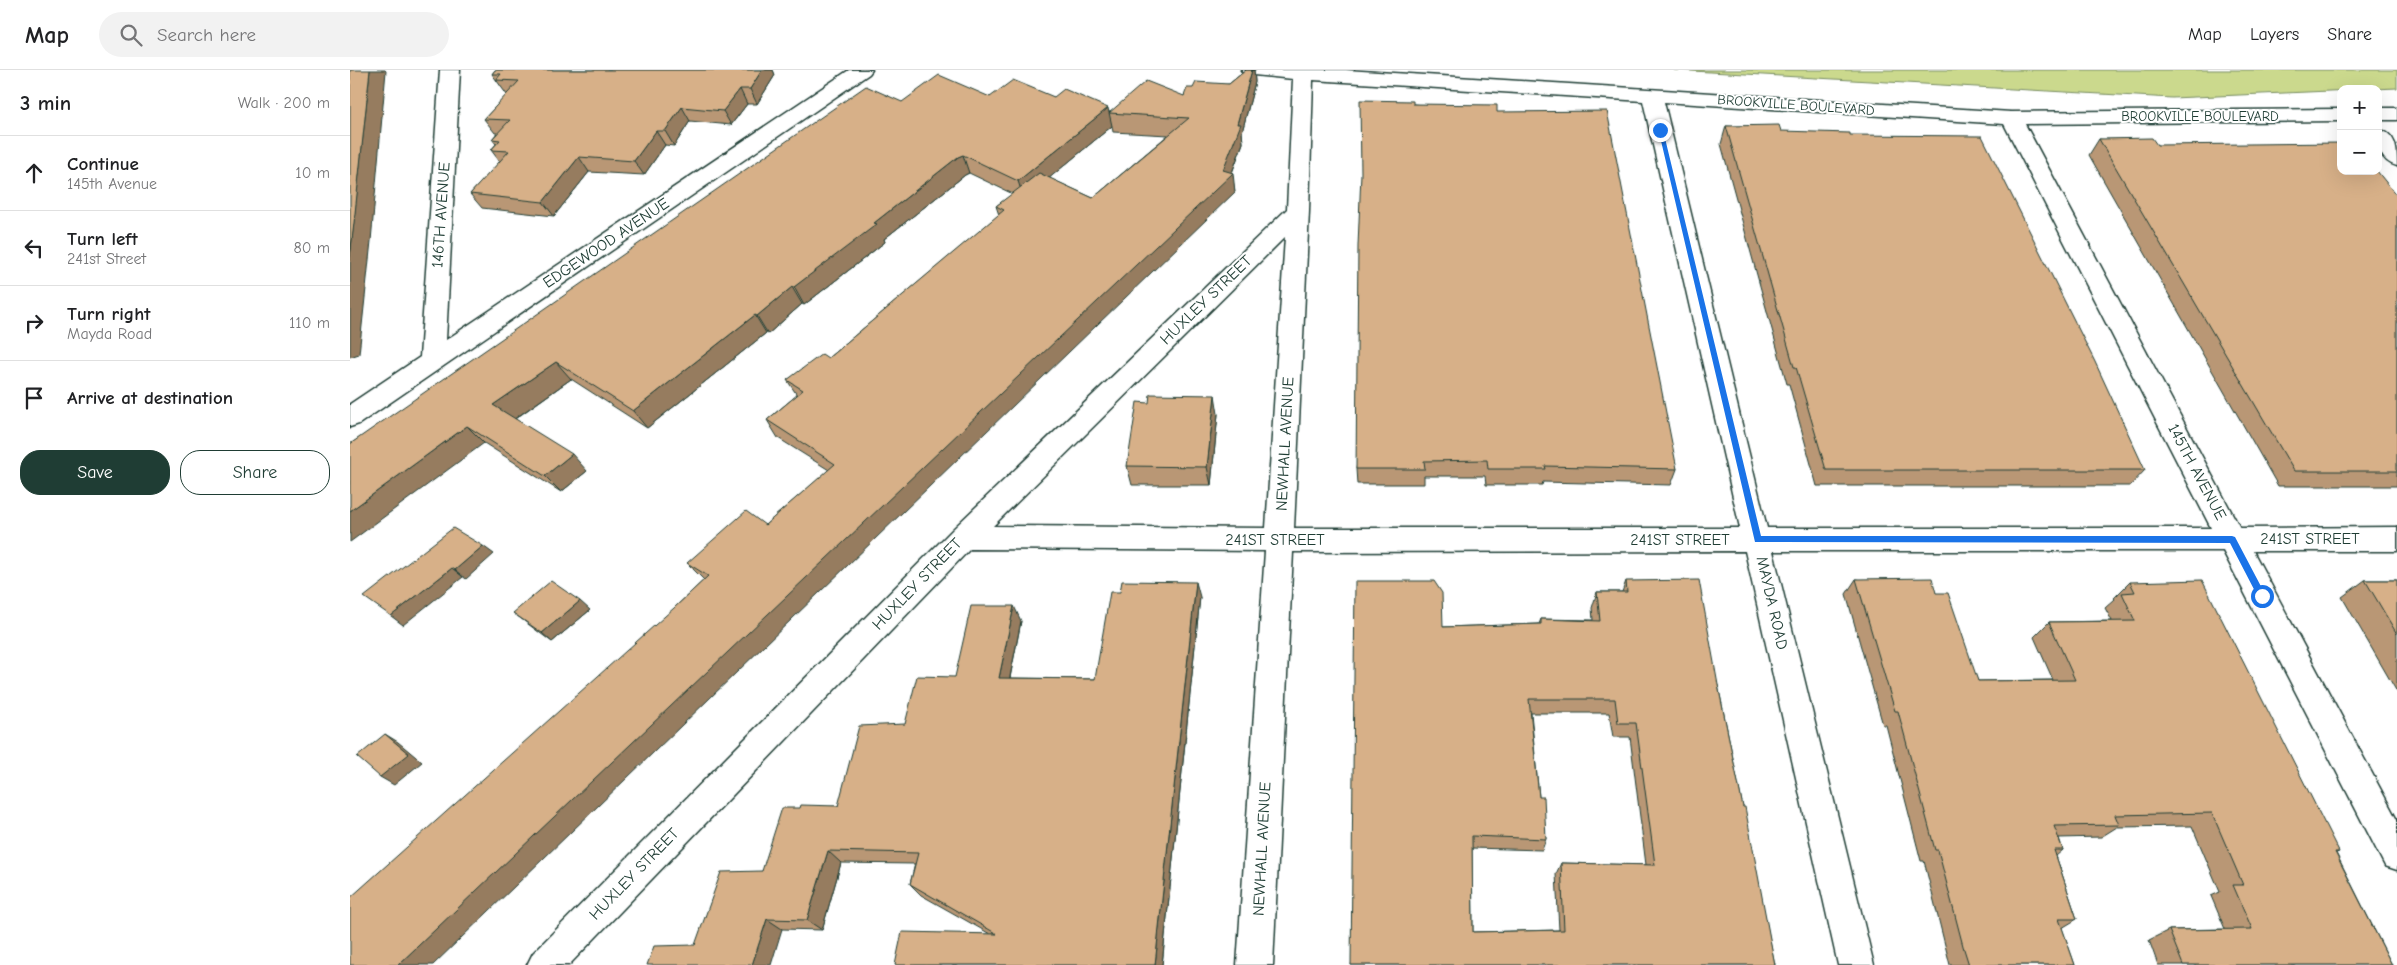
<!DOCTYPE html>
<meta charset="utf-8">
<style>
body{margin:0;font-family:"Comic Neue",sans-serif;background:#f2f2f2;color:#202124}
.controls{position:absolute;right:15px;top:15px;display:grid;overflow:hidden;border-radius:10px;box-shadow:0 5px 20px #0002}
.controls button{width:45px;height:45px;display:grid;place-items:center;padding:0;border:0;border-bottom:1px solid #e0e0e0;background:#fff;color:#202124;font:25px sans-serif}
.stop{position:absolute;width:15px;height:15px;margin:-11px;border:4px solid #1a73e8;border-radius:50%;background:#fff}
.stop.end{background:#1a73e8;border-color:#fff;box-shadow:0 1px 5px #0008}
.list{margin:0;padding:0;list-style:none}
h2{display:flex;justify-content:space-between;align-items:center;height:65px;margin:0;padding:0 20px;font-size:21px}
h2 small{font-size:16px;font-weight:400;color:#757577}
.list li{display:grid;grid-template-columns:32px 1fr auto;gap:15px;align-items:center;box-sizing:border-box;height:75px;padding:0 20px;border-top:1px solid #e0e0e0}
.list b{display:block;font-size:19px;white-space:nowrap}
.list p{margin:0;font-size:16px;white-space:nowrap;color:#757577}
.list em{font-size:16px;font-style:normal;color:#757577}
.actions{display:flex;gap:10px;padding:15px 20px}
.actions a{flex:1;padding:11px 0;border:1px solid #1f3d34;border-radius:20px;text-align:center;font-size:18px;color:#1f3d34}
.actions .main{background:#1f3d34;color:#fff}
.icon{flex:none;width:28px;height:28px;fill:none;stroke:currentColor;stroke-width:2;stroke-linecap:round;stroke-linejoin:round}
.map{position:relative;flex:none;width:2047px;height:895px;overflow:hidden}
header{display:flex;align-items:center;gap:30px;box-sizing:border-box;height:70px;padding:0 25px;background:#fff;border-bottom:1px solid #e0e0e0}
header strong{font-size:24px}
nav{display:flex;gap:28px;margin-inline-start:auto;font-size:18px}
.search{width:350px;height:45px;background:#f2f2f2;display:flex;align-items:center;gap:12px;box-sizing:border-box;padding:0 18px;border-radius:28px;color:#757577;font-size:19px}
main{display:flex}
aside{flex:1;background:#fff}
.map>svg:first-child{display:block}
.green{fill:#cbd98d;stroke:#758b60}
.lines{fill:none;stroke-linecap:round;stroke-linejoin:round}
.minor-casing{stroke:#1f3d34;stroke-width:3}
.minor{fill:#fff;fill-rule:evenodd}
.wall{fill:#b99775;stroke:#1f3d34;fill-rule:evenodd}
.shaded-wall{fill:#967b5f;stroke:#1f3d34}
.building{fill:#d7b088;stroke:#1f3d34;fill-rule:evenodd}
.route{fill:#1a73e8}
.labels{text-anchor:middle;dominant-baseline:central;stroke-width:4;stroke-linejoin:round;paint-order:stroke}
.far-street-label{font-size:14px;fill:#1f3d34;stroke:#fff}
.street-label{font-size:16px;fill:#1f3d34;stroke:#fff}
</style>
<header>
<strong>Map</strong>
<div class="search"><svg class="icon" aria-label="search" viewBox="0 0 24 24"><circle cx="10" cy="10" r="6"/><path d="M15 15l6 6"/></svg>Search here</div>
<nav><a>Map</a><a>Layers</a><a>Share</a></nav>
</header>
<main>
<aside>
<h2>3 min<small>Walk · 200 m</small></h2>
<ul class="list">
<li><svg class="icon" aria-label="ahead" viewBox="0 0 24 24"><path d="M12 20V5M6 11l6-6 6 6"/></svg><div><b>Continue</b><p>145th Avenue</p></div><em>10 m</em></li>
<li><svg class="icon" aria-label="left" viewBox="0 0 24 24"><path d="M17 20v-9H6M10 6l-5 5 5 5"/></svg><div><b>Turn left</b><p>241st Street</p></div><em>80 m</em></li>
<li><svg class="icon" aria-label="right" viewBox="0 0 24 24"><path d="M7 20v-9h11M14 6l5 5-5 5"/></svg><div><b>Turn right</b><p>Mayda Road</p></div><em>110 m</em></li>
<li><svg class="icon" aria-label="arrive" viewBox="0 0 24 24"><path d="M6 21V4h12l-3 4 3 4H6"/></svg><div><b>Arrive at destination</b></div></li>
</ul>
<div class="actions"><a class="main">Save</a><a>Share</a></div>
</aside>
<div class="map">
<svg width="2047" height="895" viewBox="0 0 2047 895">
<rect width="100%" height="100%" fill="#fff"/>
<filter id="ink" filterUnits="userSpaceOnUse"><feTurbulence type="fractalNoise" baseFrequency=".02" numOctaves="2"/><feDisplacementMap in="SourceGraphic" scale="10" xChannelSelector="R" yChannelSelector="G"/><feConvolveMatrix kernelMatrix="1 2 1 2 8 2 1 2 1" color-interpolation-filters="sRGB"/></filter>
<g filter="url(#ink)">
<path class="green" d="M1324 0H2047V18L1822 28Z"/>
<g class="lines">
<defs>
<path id="minor" d="M90 0H110L96 270 499 0H522L519 4 9 354 0 357V334L70 287Z
M891 0H996L1661 42 1991 39V51L1675 54 1890 458 2047 457V481H1903L2047 750V800L2035 796 1873 481H1423L1524 895H1488L1395 481 943 482 923 895H887L915 481 620 479 219 895H177L183 883 603 459 937 139 943 9 894 4ZM963 10 1293 31 1390 458H944L959 141ZM1314 32 1654 54 1861 458H1417ZM935 167 916 458 643 456Z
M2028 38H2047V50H2028Z
M2028 59C2047 64 2047 79 2047 96 2029 91 2028 76 2028 59Z"/>
</defs>
<use href="#minor" class="minor-casing"/>
<use href="#minor" class="minor"/>
</g>
<path class="wall" d="M145 0H423L425 5 407 34H397L381 55 340 51 324 76 315 75 294 105 239 102 204 146 132 138 120 124 150 92 141 80 146 74 142 69 147 63H145L134 49 157 25 142 4Z
M896 0H904L905 12 892 62 893 73 882 103 885 122 324 538 354 510 337 493 415 455 479 400 428 368 417 350 447 325 437 310 478 288 649 145 646 136 663 124 619 103 615 105 534 169 535 172 454 235 452 234 418 264 416 263 297 358 221 309 165 349 237 401 211 422 134 373 0 374 552 32 640 27H704L759 42 834 26 843 18 879 14ZM762 56 763 62 818 65 743 128 699 108Z
M1063 34 1147 42 1327 399 1321 415 1193 412 1192 415H1136L1135 406H1074V414H1007L1006 399Z
M1376 56 1431 61 1795 400 1780 416H1467L1439 314H1437L1371 74Z
M1749 69 1807 75 2047 126V416H1928L1739 85Z
M868 344 861 415H782L777 396Z
M1506 509 1586 523 1628 611 1703 610 1684 567 1699 552 1762 551 1755 538 1765 529 1764 528 1780 512 1989 782 1986 783 2042 895H1808L1799 870 1819 860 1875 859 1861 826 1870 822 1842 756 1767 757 1751 767 1709 768 1713 780 1706 786 1727 849 1712 858 1725 895H1600L1574 791H1571L1536 655H1533L1496 524Z
M2015 510H2047V622L1992 527Z
M1276 511 1368 615 1425 895H1001L1093 557 1189 554 1191 549 1243 550 1242 538 1247 522H1272ZM1181 643H1259L1263 667H1280L1296 795 1211 793 1206 804 1209 860 1123 862 1122 778 1192 780 1196 769 1189 727Z
M850 527 812 895H545L640 864 571 825 560 814 565 794 491 793 472 860 432 859 345 875 412 801 450 738 488 736 555 654 605 607 671 551 660 608 745 609Z
M240 540 202 572 174 551 163 543Z"/>
<path class="shaded-wall" d="M20 0H35L36 1 21 171 9 284 0 287V187Z
M412 0H423L425 5 407 34 400 19Z
M902 0H904L905 12 892 62 893 73 881 105 883 103 885 122 83 895H48L873 100 887 54Z
M390 19 397 34 381 55 373 41Z
M332 37 340 51 324 76 315 61Z
M758 38 762 56 674 129 668 111Z
M306 61 315 75 294 105 284 91Z
M613 85 619 103 615 105 534 169 535 172 454 235 444 217 524 153 608 87Z
M229 87 239 102 204 146 193 132Z
M442 217 452 234 418 264 407 246Z
M405 245 416 263 297 358 283 341Z
M206 292 221 309 160 352 143 335Z
M865 325 868 344 861 415 857 397Z
M117 356 134 373 0 472V441Z
M222 384 237 401 211 422 195 406Z
M133 476 144 484 116 509 105 500Z
M102 498 113 507 53 555 41 546Z
M846 512 850 527 812 895H805Z
M230 531 240 540 202 572 192 563Z
M664 536 671 551 657 622 649 608Z
M35 664 48 672 72 692 44 715 30 707Z
M478 781 491 793 472 860 457 850Z
M417 849 432 859 421 895H402Z"/>
<path class="building" d="M0 0H20L4 153 0 187Z
M145 0H412L400 19H390L373 41 332 37 315 61H306L284 91 229 87 193 132 120 124 159 81 141 80 150 70 142 69 160 50 134 49 169 11 146 10 151 4H142Z
M896 0H902L887 54H891L873 100 883 103 48 895H0V828L324 538 358 506 337 493 396 441 415 455 485 394 417 350 453 320 437 310 472 284 478 288 654 140 646 136 689 103 743 128 839 48 759 43 796 11 834 26 837 18H843L846 12 879 14Z
M589 5 640 27 663 10 704 27 714 19 758 38 668 111 613 85 608 87 524 153 527 154 444 217H442L407 246 405 245 283 341 206 292 143 335 222 384 195 406 117 356 0 441V374L516 16 552 32Z
M1010 30 1063 31V34L1147 35V42L1257 41 1327 399 1195 396 1196 399H1138L1137 390 1074 391 1075 399H1006L1008 176 1011 103Z
M1429 55 1431 61 1500 63V65L1632 66 1745 292 1795 400H1476L1446 297H1444L1376 56Z
M1802 68 1807 75 1991 73V101H2027L2047 126V401H1944L1749 69Z
M800 324 865 325 857 397 777 396 787 332 799 333Z
M103 458 133 476 105 500 102 498 41 546 14 527Z
M1582 508 1586 523H1598L1628 611 1725 610 1699 552 1785 551 1772 523 1785 522 1780 512 1852 510 1989 782H1985L2042 895H1833L1819 860 1902 859 1883 815H1893L1862 743 1765 745 1769 755 1704 756 1713 780H1704L1727 849H1709L1725 895H1619L1613 876 1588 780H1585L1548 641H1545L1506 509Z
M1349 510 1368 615 1393 737H1395L1425 895H1001L1005 511H1084L1092 523 1093 557 1191 554V549L1250 551 1247 522H1277L1276 511ZM1179 629H1265L1268 653H1286L1305 795 1211 793 1214 860 1123 862 1122 766 1196 769 1194 727H1189Z
M2015 510H2047V564Z
M201 511 230 531 192 563 163 543Z
M772 511 846 512 805 895H545L552 862 647 864 560 814 568 783 478 781 457 850 417 849 402 895H297L304 876 345 875 371 802 412 801 432 738H450L451 735 488 736 509 656 555 654 567 606 605 607 621 536H664L649 608 745 609 760 522H770Z
M35 664 59 684 30 707 7 687Z"/>
</g>
<path class="route" d="M1308 58 1313 60 1411 466H1882L1885 467 1915 524V529H1909L1880 473 1405 472Z"/>
<g class="labels">
<g class="far-street-label">
<text transform="translate(1446 35) rotate(4)">BROOKVILLE BOULEVARD</text>
<text x="1850" y="46">BROOKVILLE BOULEVARD</text>
</g>
<g class="street-label">
<text transform="translate(91 145) rotate(-86)">146TH AVENUE</text>
<text transform="translate(256 173) rotate(-34)">EDGEWOOD AVENUE</text>
<text transform="translate(856 230) rotate(-44)">HUXLEY STREET</text>
<text transform="translate(935 374) rotate(-87)">NEWHALL AVENUE</text>
<text transform="translate(1847 402) rotate(62)">145TH AVENUE</text>
<text x="1960" y="469">241ST STREET</text>
<text x="925" y="470">241ST STREET</text>
<text x="1330" y="470">241ST STREET</text>
<text transform="translate(567 514) rotate(-46)">HUXLEY STREET</text>
<text transform="translate(1422 533) rotate(77)">MAYDA ROAD</text>
<text transform="translate(912 779) rotate(-87)">NEWHALL AVENUE</text>
<text transform="translate(284 804) rotate(-46)">HUXLEY STREET</text>
</g>
</g>
</svg>
<div class="controls">
<button>+</button>
<button>−</button>
</div>
<div class="stop" style="left:1912px;top:526px"></div>
<div class="stop end" style="left:1310px;top:60px"></div>
</div>
</main>
